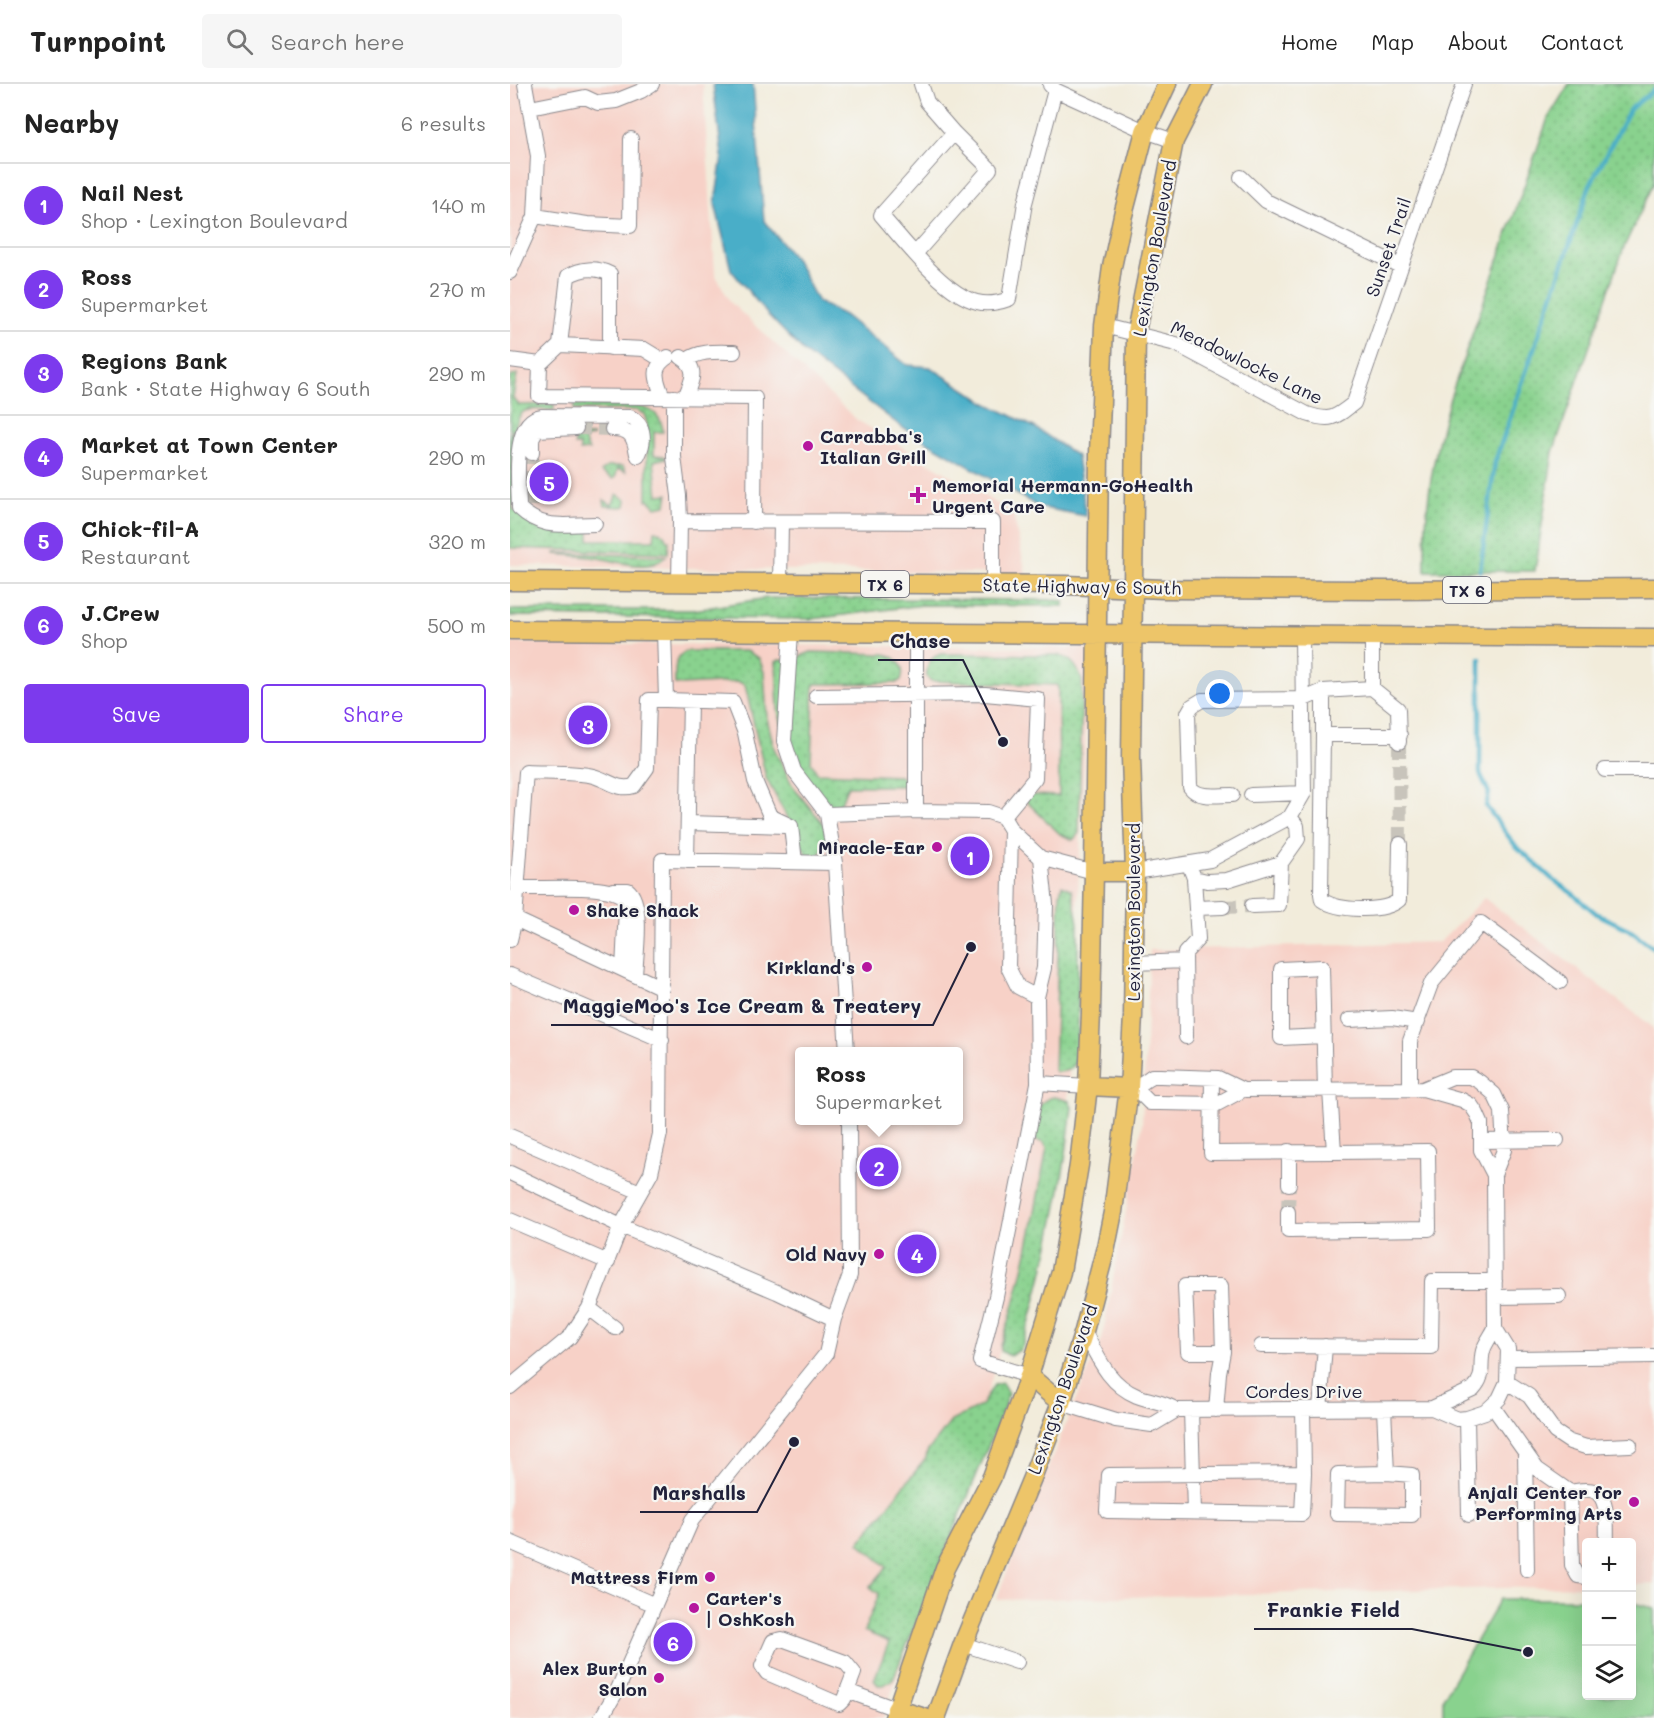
<!DOCTYPE html>
<meta charset="utf-8">
<style>
body{margin:0;font-family:Mali,sans-serif;background:#f6f6f6;color:#222}
.controls{position:absolute;right:18px;bottom:18px;display:grid;overflow:hidden;border-radius:6px;box-shadow:0 6px 24px #0002}
.controls button{width:54px;height:54px;display:grid;place-items:center;padding:0;border:0;border-bottom:2px solid #e0e0e0;background:#fff;color:#222;font:30px sans-serif}
.you{position:absolute;left:710px;top:610px;width:21px;height:21px;margin:-15px;border:4px solid #fff;border-radius:50%;background:#1a73e8;box-shadow:0 0 0 9px #1a73e833}
.badge{display:grid;place-items:center;width:39px;height:39px;border-radius:50%;background:#7c3aed;color:#fff;font-size:20px;font-weight:700}
.pin{position:absolute;translate:-50% -50%;border:3px solid #fff;box-shadow:0 2px 6px #0006}
.popup{position:absolute;left:285px;top:963px;width:168px;height:78px;box-sizing:border-box;display:grid;place-content:center;border-radius:6px;background:#fff;filter:drop-shadow(0 2px 4px #0005);font-size:20px;white-space:nowrap;color:#767676}
.popup b{font-size:22px;color:#222}
.popup::after{content:'';position:absolute;left:50%;top:100%;margin-left:-12px;border:12px solid transparent;border-top-color:#fff}
.list{margin:0;padding:0;list-style:none}
h2{display:flex;justify-content:space-between;align-items:center;height:78px;margin:0;padding:0 24px;font-size:26px}
h2 small{font-size:20px;font-weight:400;color:#767676}
.list li{display:grid;grid-template-columns:39px 1fr auto;gap:18px;align-items:center;box-sizing:border-box;height:84px;padding:0 24px;border-top:2px solid #e0e0e0}
.list b{display:block;font-size:22px;white-space:nowrap}
.list p{margin:0;font-size:20px;white-space:nowrap;color:#767676}
.list em{font-size:20px;font-style:normal;color:#767676}
.actions{display:flex;gap:12px;padding:18px 24px}
.actions a{flex:1;padding:14px 0;border:2px solid #7c3aed;border-radius:6px;text-align:center;font-size:21px;color:#7c3aed}
.actions .main{background:#7c3aed;color:#fff}
.icon{flex:none;width:33px;height:33px;fill:none;stroke:currentColor;stroke-width:2;stroke-linecap:round;stroke-linejoin:round}
.map{position:relative;flex:none;width:1144px;height:1634px;overflow:hidden}
header{display:flex;align-items:center;gap:36px;box-sizing:border-box;height:84px;padding:0 30px;background:#fff;border-bottom:2px solid #e0e0e0}
header strong{font-size:28px}
nav{display:flex;gap:33px;margin-inline-start:auto;font-size:21px}
.search{width:420px;height:54px;background:#f6f6f6;display:flex;align-items:center;gap:15px;box-sizing:border-box;padding:0 21px;border-radius:6px;color:#767676;font-size:22px}
main{display:flex}
aside{flex:1;background:#fff}
.map>svg:first-child{display:block}
.built{fill:#f7d1c7;fill-rule:evenodd}
.grass{fill:url(#grass-dots);stroke:#567a64;stroke-width:1.5}
.green{fill:#89d28e;stroke:#567a64;stroke-width:1.5}
.water{fill:#49aec8;stroke:#366882;stroke-width:1.5}
.lines{fill:none;stroke-linecap:round;stroke-linejoin:round}
.stream{stroke:#49aec8;stroke-width:4.5}
.minor-tunnel{stroke:#c8c4bb;stroke-width:14;stroke-dasharray:14 7;stroke-linecap:butt}
.minor-casing{stroke:#8a878b;stroke-width:16}
.major-casing{stroke:#8a878b;stroke-width:21}
.minor{stroke:#fff;stroke-width:14}
.major{stroke:#edc569;stroke-width:18}
.poi-dot{fill:#b5179e;stroke:#f6f6f2;stroke-width:2}
.labels{text-anchor:middle;dominant-baseline:central;stroke-width:4.5;stroke-linejoin:round;paint-order:stroke}
.shield{fill:#f6f6f2;stroke:#626272;stroke-width:1.5}
.shield-label{font-size:16px;font-weight:bold;fill:#22223b}
.street-label{font-size:18px;fill:#22223b;stroke:#f6f6f2}
.poi-label{font-size:18px;font-weight:bold;fill:#22223b;stroke:#f6f6f2;text-anchor:end}
.leader{fill:none;stroke:#22223b;stroke-width:2}
.callout-dot{fill:#22223b;stroke:#f6f6f2;stroke-width:2}
.callout-label{font-size:20px;text-anchor:middle;font-weight:bold;fill:#22223b;stroke:#f6f6f2;stroke-width:4.5;stroke-linejoin:round;paint-order:stroke}
</style>
<header>
<strong>Turnpoint</strong>
<div class="search"><svg class="icon" aria-label="search" viewBox="0 0 24 24"><circle cx="10" cy="10" r="6"/><path d="M15 15l6 6"/></svg>Search here</div>
<nav><a>Home</a><a>Map</a><a>About</a><a>Contact</a></nav>
</header>
<main>
<aside>
<h2>Nearby<small>6 results</small></h2>
<ul class="list">
<li><span class="badge">1</span><div><b>Nail Nest</b><p>Shop · Lexington Boulevard</p></div><em>140 m</em></li>
<li><span class="badge">2</span><div><b>Ross</b><p>Supermarket</p></div><em>270 m</em></li>
<li><span class="badge">3</span><div><b>Regions Bank</b><p>Bank · State Highway 6 South</p></div><em>290 m</em></li>
<li><span class="badge">4</span><div><b>Market at Town Center</b><p>Supermarket</p></div><em>290 m</em></li>
<li><span class="badge">5</span><div><b>Chick-fil-A</b><p>Restaurant</p></div><em>320 m</em></li>
<li><span class="badge">6</span><div><b>J.Crew</b><p>Shop</p></div><em>500 m</em></li>
</ul>
<div class="actions"><a class="main">Save</a><a>Share</a></div>
</aside>
<div class="map">
<svg width="1144" height="1634" viewBox="0 0 1144 1634">
<defs>
<pattern id="grass-dots" width="8" height="8" patternUnits="userSpaceOnUse" patternTransform="scale(1.5)"><rect width="8" height="8" fill="#89d28e"/><path d="M2 2h.1M6 6h.1" fill="none" stroke="#76b47b" stroke-width="1.8" stroke-linecap="round"/></pattern>
</defs>
<rect width="100%" height="100%" fill="#f6f6f2"/>
<filter id="ink" filterUnits="userSpaceOnUse"><feTurbulence type="fractalNoise" baseFrequency=".0167" numOctaves="2"/><feDisplacementMap in="SourceGraphic" scale="12" xChannelSelector="R" yChannelSelector="G"/><feConvolveMatrix kernelMatrix="1 2 1 2 8 2 1 2 1" color-interpolation-filters="sRGB"/></filter>
<filter id="wash" filterUnits="userSpaceOnUse"><feTurbulence type="fractalNoise" baseFrequency=".008" numOctaves="4" result="noise"/><feDisplacementMap in="SourceGraphic" scale="24" xChannelSelector="R" yChannelSelector="G"/><feGaussianBlur stdDeviation="1.35" result="paint"/><feColorMatrix in="noise" values="0 0 0 0 0 0 0 0 0 0 0 0 0 0 0 0 0 1.4 0 .05"/><feComposite in="paint" operator="in"/></filter>
<g filter="url(#wash)">
<rect width="100%" height="100%" fill="#f2ecdb"/>
<path class="built" d="M0 0H193L205 190 221 219 347 336 503 429 516 490 0 481Z
M0 559 580 564 557 1034 447 1414 373 1634H0ZM290 968H448V1036H290Z
M974 814 1139 940 1144 946V1500L1122 1501V1458H1076V1502L486 1516 558 1334 592 1255 632 1043 640 866 930 858Z"/>
<path class="grass" d="M1059 0H1144V99L1114 163 1043 368 1025 487H915C914 423 922 375 940 314L1038 34Z
M7 290 3 314 9 321 44 320V326C19 326 10 319 4 348L0 345V293Z
M64 320 128 321 129 323C144 325 152 333 153 348H144V371L154 372 156 374 144 377 148 411 158 410 156 421 146 423 139 416 137 417V339L134 330 126 326H64Z
M0 348 3 350V425L33 445 65 447 79 444V456H144L145 447C152 448 155 450 157 457L159 456 158 469 0 464Z
M65 349 66 351 84 352 74 355 79 366 70 367V361H65Z
M98 382H113L116 388 108 384 105 394 103 395 91 388Z
M107 410 116 416 115 422 112 423 95 422 94 416 102 421Z
M45 469 156 472C140 490 108 477 88 474 74 472 59 471 45 470Z
M257 514 542 516 554 517V522L413 521 302 535 0 532V526H184Z
M177 567H236L249 574 254 588 257 634 264 664 283 703 316 743 319 756 309 771H297L256 694 235 601 229 598 171 601 165 600C165 587 163 572 177 567Z
M301 568 375 570C388 573 396 583 391 596L386 599 304 600 301 678 307 689 390 692 397 697V702H338C331 712 335 725 318 723L284 683 268 627 266 578 269 576H281Z
M431 570 548 571C562 575 568 583 572 597L569 749 563 756 550 750 515 716 516 714 522 711 549 712 548 604 547 601 421 597 417 593C416 582 420 573 431 570Z
M552 801 562 806 568 839V970C564 984 560 988 546 988L544 986 550 809Z
M545 1013 559 1017 562 1023C553 1104 536 1185 512 1263L510 1266 500 1272 491 1267V1261C514 1198 524 1130 537 1064L534 1059 525 1056C524 1038 524 1015 545 1013Z
M492 1299 498 1309 494 1324 383 1595 374 1601H368L364 1596 379 1558 354 1547 369 1510 360 1503 377 1483 349 1459 416 1374 417 1368 441 1337 471 1322 484 1301Z"/>
<path class="green" d="M990 1515H1076V1612H1122V1519L1144 1524V1634H933V1614Z"/>
<path class="water" d="M203 0H243L254 137 286 176 308 218 334 231 397 281 420 283 476 319 524 343 567 372 576 432 529 423 393 344 294 268 258 231 221 186 205 120 212 72Z"/>
<g class="lines">
<path class="stream" d="M970 487 985 378 1080 101 1120 25 1144 6
M970 575V689L979 709 976 722 1004 760 1042 795 1063 810 1087 830 1118 845 1144 864"/>
</g>
</g>
<g filter="url(#ink)">
<g class="lines">
<path class="minor-tunnel" d="M66 344 102 345
M22 422V369
M889 659 890 760
M713 823 742 822
M778 1128 779 1100"/>
<defs>
<path id="minor" d="M540 1 545 6 635 47 664 57
M20 24 75 13 88 19 106 17 131 7 142 0
M444 49 371 131C393 156 435 211 467 218 478 221 488 219 499 215L515 119 545 6
M731 93 756 117 890 182
M25 132 77 140 120 142 121 55
M405 170 480 85 444 49 417 18 411 0
M0 188 25 132 28 72 15 0
M594 242 666 260 797 330C821 338 825 334 844 319L954 0
M50 261 58 192C71 184 86 183 100 190V264
M171 273C189 284 182 297 175 313
M0 276 30 280 29 312 245 314 244 438
M177 276C190 266 208 268 224 268
M30 280 50 261 134 265 152 276
M153 313C147 297 140 284 158 273
M164 313V373L169 412 170 437 169 499
M102 345C121 345 124 353 127 370
M22 369V355L27 346 66 344
M170 437 483 438V500
M85 440C55 440 33 447 9 424 9 400 0 336 32 332L120 333C136 341 135 358 128 372
M270 499 271 438
M154 547 156 616 223 618 235 649 245 697 260 732 281 742
M281 548 274 657 284 687 317 730 325 779 337 968
M406 549V727
M862 604 888 625 889 658
M813 607V651H890
M306 612 475 610 528 615 525 694 493 733
M813 651 811 810 812 816C828 827 874 829 889 816L890 760
M1095 686H1144
M722 711C707 711 689 715 680 703L678 629 682 622 692 616 794 615 813 607 862 604V552
M741 711 794 709
M317 730 406 727 478 728 493 733 501 746 531 774 584 788
M178 739 275 742
M281 742 285 778
M501 746 498 883 508 903 527 913
M531 774 536 820 534 884 527 913 528 999 578 1002
M177 777 180 617
M681 786 684 794 697 797 717 796 771 779 788 755 787 742 780 733
M625 788 700 776 780 733 794 709 792 552
M9 804C32 805 92 800 110 811 115 814 116 818 116 823L113 885
M103 806H118C134 819 126 871 125 891
M742 822 769 821 771 779
M686 824 713 823
M0 833 5 835 0 856
M624 879 675 877
M0 891 152 956
M152 904 5 835 16 688C34 689 67 688 83 692 99 696 107 707 124 702L137 684 139 616H156
M839 936 882 934 908 938
M814 952 771 954V885L812 883 815 1006
M676 953 675 869 688 855 684 794
M702 994 701 1069 824 1068
M619 1004H625L642 992H650L708 994 733 1006 913 1005 952 1016 961 1021 967 1030 971 1039V1066L984 1091
M625 1004 640 1019H649L707 1020 733 1006
M900 1005V957L921 900 971 839 1050 898
M913 1005 942 993H961L970 998 984 1010 992 1027 994 1066 984 1091 985 1244C982 1251 975 1259 973 1267 969 1283 976 1291 963 1305L922 1324
M0 1052 130 1108
M971 1057 1047 1056
M0 1089 111 1142 267 1208 324 1235
M779 1100V1067
M778 1128V1147L919 1145 918 1067 824 1068 820 1006
M0 1136 98 1178
M985 1213 1049 1212
M79 1224 105 1244
M574 1247C588 1273 598 1300 627 1312 643 1318 652 1317 667 1326
M751 1262 921 1263 922 1197H985
M998 1274 1144 1272
M519 1292 470 1277 486 1213 528 999
M997 1298 1019 1312 1045 1348 1060 1358 1076 1363 1120 1361
M0 1303 60 1253 79 1224 111 1142 141 1089 150 1050 152 776 325 779
M551 1319 606 1336 642 1341 667 1326 922 1324 947 1335 957 1334 975 1328 989 1315 997 1298 998 1265 985 1244
M983 1323 1027 1385 1060 1408C1067 1407 1077 1404 1084 1407 1100 1414 1096 1444 1097 1458
M793 1325 794 1389
M810 1325 815 1262
M874 1325 877 1389 828 1390 827 1430 902 1431V1391L877 1389
M681 1326 684 1428
M706 1326 709 1289 713 1268 711 1202H675L678 1268H713
M957 1334 959 1431
M1015 1368 1017 1486
M794 1389 792 1430 597 1427 599 1391Z
M1060 1408 1062 1481 1068 1492 1076 1493
M0 1458 145 1521
M272 1555 335 1578 344 1589 334 1615 329 1620 257 1589 252 1582 263 1557Z
M453 1560 507 1578
M337 1607 386 1625
M91 1634 108 1605 182 1436 316 1270 324 1235 340 1191 339 1036"/>
<path id="major" d="M0 497 556 501 654 505 877 506 1144 504
M0 546 1144 554
M584 788H625
M578 1002 619 1004
M519 1292 551 1319
M386 1625 415 1634
M384 1634 435 1484 482 1393 519 1292 551 1188 569 1081 578 1002 581 928 584 788 589 369 594 242 602 183 613 131 635 47 657 0
M426 1634 453 1560 522 1394 551 1319 574 1247 596 1163 603 1128 619 1004 623 932 625 788 621 674 626 248 664 57 693 0"/>
</defs>
<use href="#minor" class="minor-casing"/>
<use href="#major" class="major-casing"/>
<use href="#minor" class="minor"/>
<use href="#major" class="major"/>
</g>
</g>
<g class="poi-dot">
<circle cx="298" cy="362" r="6"/>
<path d="M405 402h6v6h6v6h-6v6h-6v-6h-6v-6h6z"/>
<circle cx="427" cy="763" r="6"/>
<circle cx="64" cy="826" r="6"/>
<circle cx="357" cy="883" r="6"/>
<circle cx="369" cy="1170" r="6"/>
<circle cx="1124" cy="1418" r="6"/>
<circle cx="200" cy="1493" r="6"/>
<circle cx="184" cy="1524" r="6"/>
<circle cx="149" cy="1594" r="6"/>
</g>
<g class="labels">
<g class="shield">
<rect x="351" y="487" width="48" height="26" rx="4.5"/>
<rect x="933" y="493" width="48" height="26" rx="4.5"/>
</g>
<g class="shield-label">
<text x="375" y="500">TX 6</text>
<text x="957" y="506">TX 6</text>
</g>
<g class="street-label">
<text transform="translate(878 163) rotate(-71)">Sunset Trail</text>
<text transform="translate(644 164) rotate(-80)">Lexington Boulevard</text>
<text transform="translate(737 278) rotate(26)">Meadowlocke Lane</text>
<text transform="translate(572 502) rotate(1)">State Highway 6 South</text>
<text transform="translate(623 828) rotate(-90)">Lexington Boulevard</text>
<text transform="translate(552 1305) rotate(-71)">Lexington Boulevard</text>
<text x="794" y="1307">Cordes Drive</text>
</g>
<g class="poi-label">
<text x="310" y="352" text-anchor="start">Carrabba's<tspan x="310" dy="21">Italian Grill</tspan></text>
<text x="422" y="401" text-anchor="start">Memorial Hermann-GoHealth<tspan x="422" dy="21">Urgent Care</tspan></text>
<text x="415" y="763">Miracle-Ear</text>
<text x="76" y="826" text-anchor="start">Shake Shack</text>
<text x="345" y="883">Kirkland's</text>
<text x="357" y="1170">Old Navy</text>
<text x="1112" y="1408">Anjali Center for<tspan x="1112" dy="21">Performing Arts</tspan></text>
<text x="188" y="1493">Mattress Firm</text>
<text x="196" y="1514" text-anchor="start">Carter's<tspan x="196" dy="21">| OshKosh</tspan></text>
<text x="137" y="1584">Alex Burton<tspan x="137" dy="21">Salon</tspan></text>
</g>
</g>
<path class="leader" d="M493 658L453 576H368M461 863L423 941H41M284 1358L247 1428H130M1018 1568L902 1545H744"/>
<g class="callout-dot">
<circle cx="493" cy="658" r="6"/>
<circle cx="461" cy="863" r="6"/>
<circle cx="284" cy="1358" r="6"/>
<circle cx="1018" cy="1568" r="6"/>
</g>
<g class="callout-label">
<text x="410" y="564">Chase</text>
<text x="232" y="929">MaggieMoo's Ice Cream &amp; Treatery</text>
<text x="189" y="1416">Marshalls</text>
<text x="823" y="1533">Frankie Field</text>
</g>
</svg>
<div class="controls">
<button>+</button>
<button>−</button>
<button><svg class="icon" aria-label="layers" viewBox="0 0 24 24"><path d="M12 4l9 5-9 5-9-5zM3 14l9 5 9-5"/></svg></button>
</div>
<div class="you"></div>
<div class="pin badge" style="left:460px;top:772px">1</div>
<div class="pin badge" style="left:369px;top:1083px">2</div>
<div class="popup"><b>Ross</b>Supermarket</div>
<div class="pin badge" style="left:78px;top:641px">3</div>
<div class="pin badge" style="left:407px;top:1170px">4</div>
<div class="pin badge" style="left:39px;top:398px">5</div>
<div class="pin badge" style="left:163px;top:1558px">6</div>
</div>
</main>
